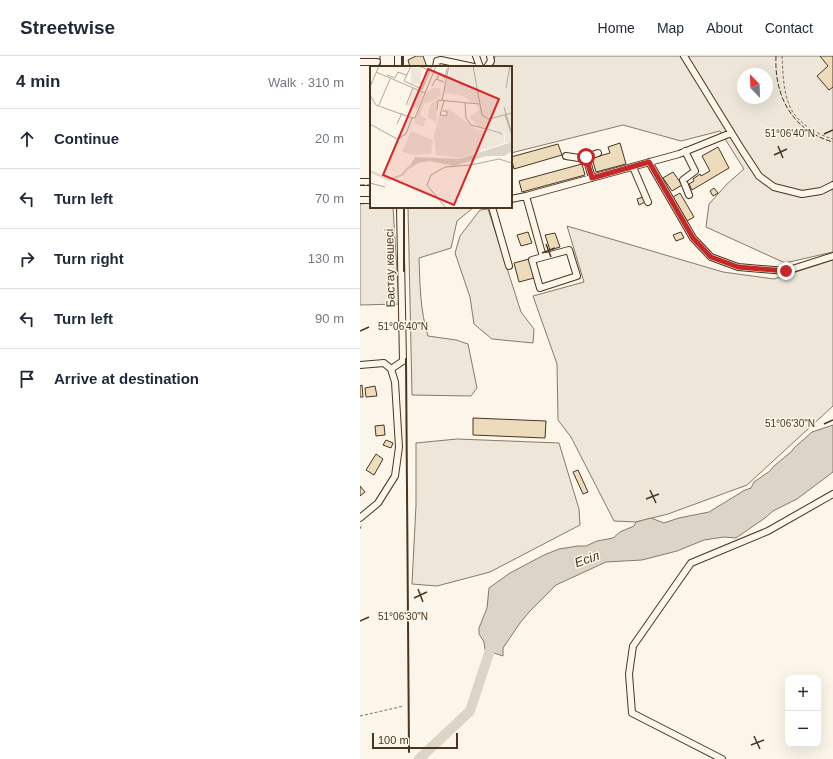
<!DOCTYPE html>
<meta charset="utf-8">
<style>
body{margin:0;font-family:Arial,sans-serif;background:#f6f6f7;color:#1f2937}
.controls{position:absolute;right:12px;bottom:12px;display:grid;overflow:hidden;border-radius:8px;box-shadow:0 4px 16px #0002}
.controls button{width:36px;height:36px;display:grid;place-items:center;padding:0;border:0;border-bottom:1px solid #e0e1e3;background:#fff;color:#1f2937;font:20px sans-serif}
.compass{position:absolute;left:377px;top:12px;width:36px;height:36px;border-radius:50%;background:#fff;box-shadow:0 4px 16px #0002;rotate:337deg}
.scale{position:absolute;left:12px;bottom:10px;width:86px;box-sizing:border-box;padding-left:4px;border:2px solid #4a3520;border-top:0;font-size:11px;line-height:14px;white-space:nowrap;color:#4a3520;-webkit-text-stroke:3px #fbf6e9;paint-order:stroke}
.stop{position:absolute;width:12px;height:12px;margin:-9px;border:3px solid #c62828;border-radius:50%;background:#fff}
.stop.end{background:#c62828;border-color:#fff;box-shadow:0 1px 4px #0008}
.list{margin:0;padding:0;list-style:none}
h2{display:flex;justify-content:space-between;align-items:center;height:52px;margin:0;padding:0 16px;font-size:17px}
h2 small{font-size:13px;font-weight:400;color:#747a83}
.list li{display:grid;grid-template-columns:26px 1fr auto;gap:12px;align-items:center;box-sizing:border-box;height:60px;padding:0 16px;border-top:1px solid #e0e1e3}
.list b{display:block;font-size:15px;white-space:nowrap}
.list em{font-size:13px;font-style:normal;color:#747a83}
.icon{flex:none;width:22px;height:22px;fill:none;stroke:currentColor;stroke-width:2;stroke-linecap:round;stroke-linejoin:round}
.map{position:relative;flex:none;width:473px;height:703px;overflow:hidden}
header{display:flex;align-items:center;gap:24px;box-sizing:border-box;height:56px;padding:0 20px;background:#fff;border-bottom:1px solid #e0e1e3}
header strong{font-size:19px}
nav{display:flex;gap:22px;margin-inline-start:auto;font-size:14px}
main{display:flex}
aside{flex:1;background:#fff}
.map>svg:first-child{display:block}
.green{fill:#ede6d9;stroke:#887966;fill-rule:evenodd}
.water{fill:#dcd4c6;stroke:#887966}
.lines{fill:none;stroke-linecap:round;stroke-linejoin:round}
.river{stroke:#dcd4c6;stroke-width:10}
.building{fill:#ecdcbc;stroke:#4a3520}
.minor-casing{stroke:#4a3520;stroke-width:8}
.path{stroke:#7f6f5c;stroke-width:1;stroke-dasharray:3 2;stroke-linecap:butt}
.minor{stroke:#fbf6e9;stroke-width:6}
.fence{stroke:#4a3520;stroke-width:1;stroke-dasharray:5 2;stroke-linecap:butt}
.wall{stroke:#4a3520;stroke-width:2}
.route{stroke:#c62828;stroke-width:5}
.ticks{fill:none;stroke:#4a3520;stroke-width:1.5}
.labels{text-anchor:middle;dominant-baseline:central;stroke-width:3;stroke-linejoin:round;paint-order:stroke}
.street-label{font-size:12px;fill:#4a3520;stroke:#fbf6e9}
.water-label{font-size:13px;font-style:italic;fill:#4a3520;stroke:#fbf6e9}
.inset-river{fill:none;stroke:#dcd4c6;stroke-width:2}
.inset-road{fill:none;stroke:#b4a999;stroke-width:1}
.view{fill:#d62828;fill-opacity:0.15;stroke:#d62828;stroke-width:2}
.inset-edge{fill:none;stroke:#4a3520;stroke-width:2}
.ticks-label{font-size:10px;text-anchor:middle;fill:#4a3520;stroke:#fbf6e9;stroke-width:3;stroke-linejoin:round;paint-order:stroke}
</style>
<header>
<strong>Streetwise</strong>
<nav><a>Home</a><a>Map</a><a>About</a><a>Contact</a></nav>
</header>
<main>
<aside>
<h2>4 min<small>Walk · 310 m</small></h2>
<ul class="list">
<li><svg class="icon" aria-label="ahead" viewBox="0 0 24 24"><path d="M12 20V5M6 11l6-6 6 6"/></svg><div><b>Continue</b></div><em>20 m</em></li>
<li><svg class="icon" aria-label="left" viewBox="0 0 24 24"><path d="M17 20v-9H6M10 6l-5 5 5 5"/></svg><div><b>Turn left</b></div><em>70 m</em></li>
<li><svg class="icon" aria-label="right" viewBox="0 0 24 24"><path d="M7 20v-9h11M14 6l5 5-5 5"/></svg><div><b>Turn right</b></div><em>130 m</em></li>
<li><svg class="icon" aria-label="left" viewBox="0 0 24 24"><path d="M17 20v-9H6M10 6l-5 5 5 5"/></svg><div><b>Turn left</b></div><em>90 m</em></li>
<li><svg class="icon" aria-label="arrive" viewBox="0 0 24 24"><path d="M6 21V4h12l-3 4 3 4H6"/></svg><div><b>Arrive at destination</b></div></li>
</ul>
</aside>
<div class="map">
<svg width="473" height="703" viewBox="0 0 473 703">
<rect width="100%" height="100%" fill="#fbf6e9"/>
<path class="green" d="M135 0H473V196L425 207 346 171 349 148 367 128 384 113 360 75 321 85 263 69 151 97V11H133ZM383 18H407V42H383Z
M11 147V151H33L39 248 0 249V148Z
M48 151H114L97 165 91 192 59 202C60 229 60 254 68 280L96 284 108 288 117 332 111 340 52 339Z
M128 153 161 256 174 273 173 287 132 283 114 268 110 241 95 197 100 180 120 154Z
M207 170 363 216 414 223 473 204V350L387 429 308 458 276 466 254 465 211 381 198 364 197 308 173 240 224 226Z
M97 383 199 387 219 453 220 469 130 516 77 530 52 528 56 449V387Z"/>
<path class="water" d="M473 369V416L437 443 413 455 405 462 376 482 364 481 344 484 317 495 282 504 246 506 196 529 170 555 160 567 143 592V600L125 594 124 586 119 578V572L127 552 129 532 150 517 184 499 199 493 218 490H226L237 485 253 482 260 476 274 470 276 466 291 462 304 467 319 462 349 456 385 434 391 432 394 426 410 415 414 410 432 395 434 392 452 376Z"/>
<g class="lines">
<path class="river" d="M59 703 110 655 134 582"/>
</g>
<path class="building" d="M56 0H63L67 11H50L48 4Z
M460 0H473V31L469 34 457 20 468 10Z
M260 87 266 108 236 116 232 102 250 97 248 91Z
M198 88 202 99 154 113 151 101Z
M358 91 369 112 332 134 329 128 334 125 333 123 340 118 341 120 350 115 342 100Z
M222 108 225 119 162 136 159 125Z
M313 116 322 129 312 135 303 122Z
M354 132 358 137 353 140 350 135Z
M320 137 334 161 327 165 313 141Z
M283 141 285 146 279 149 277 143Z
M168 176 172 187 161 190 157 179Z
M321 176 324 182 316 185 313 179Z
M195 177 200 191 190 194 185 179Z
M169 203 174 222 159 226 154 207Z
M2 329 3 341H0V330Z
M15 330 17 340 6 341 5 332Z
M113 362 186 365 185 382 113 379Z
M24 369 25 379 16 380 15 370Z
M26 384 33 387 31 392 23 389Z
M16 398 23 403 14 419 6 414Z
M218 414 228 436 223 438 213 416Z
M0 430 5 436 0 440Z"/>
<g class="lines">
<defs>
<path id="minor" d="M38 0V11
M116 0 120 11
M324 0 382 94 399 120 414 131 442 138 461 135 473 129
M0 6H17
M76 11 77 5 81 4 114 11
M127 11 131 5 130 0
M325 95 335 115 323 124 329 139
M206 100 219 102 226 101 232 122
M226 101 238 97
M289 106 333 182 351 201 378 211 426 215 473 200
M273 111 288 146
M0 126H11
M166 140 183 201 172 204 180 232 217 220 209 194 183 201
M151 143 166 140 319 98 371 77
M0 144H11
M132 151 149 210
M0 309 24 307 31 313
M31 313 43 305 40 151
M0 462 18 447 35 420 39 391 35 326 31 313
M362 703 272 657 269 618 273 590 331 507 408 475 473 438"/>
</defs>
<use href="#minor" class="minor-casing"/>
<path class="path" d="M422 0C423 17 423 37 431 53 438 67 458 79 473 83
M0 473 2 468
M0 660 44 650"/>
<use href="#minor" class="minor"/>
<path class="fence" d="M416 0C414 41 433 75 473 86
M20 11V0
M0 129H11"/>
<path class="wall" d="M43 11V0
M44 151V215
M46 303 49 696"/>
</g>
<g class="lines">
<path class="route" d="M226 101 232 122 289 106 333 182 351 201 378 211 426 215"/>
</g>
<path class="ticks" d="M464 78 473 74M418 90 423 102M414 99 427 93M186 188 191 201M182 197 195 192M0 275 9 271M464 368 473 364M290 434 296 447M286 443 299 438M58 533 63 546M54 542 67 536M0 565 9 561M394 680 400 693M391 689 404 684"/>
<g class="labels">
<g class="street-label">
<text transform="translate(30 212) rotate(-91)">Бастау көшесі</text>
</g>
<g class="water-label">
<text transform="translate(227 503) rotate(-20)">Есіл</text>
</g>
</g>
<g transform="translate(10 10)">
<rect width="142" height="142" fill="#fbf6e9"/>
<path d="M81 0H142V76L135 77V67L109 61 99 51 109 44 107 37 101 36 93 30 74 27ZM41 2H51V18H41ZM63 22H70L71 30 59 37H54L50 49 56 53 53 61 44 57 56 27ZM43 23 53 27 48 43 37 39ZM66 34H67L66 57 58 51 60 39ZM78 42 106 63 134 67V77L89 92 66 89 64 70 69 50 77 51ZM41 65 63 74 61 88 44 89 32 86Z" fill="#ede6d9"/>
<path d="M142 76V85L134 90H116L84 100 59 95 48 97 41 102 39 101 45 91 89 93Z" fill="#dcd4c6"/>
<path class="inset-river" d="M0 105 19 114 32 109 40 100"/>
<path class="inset-road" d="M41 0 34 15 52 23 62 0M49 0 60 5M103 0 112 49 119 53 142 47M6 6 55 27M17 9 25 12 28 6 36 9M67 13 69 8 75 12 77 3 79 2M62 20 66 13 74 16M0 21 9 0M136 22 140 0M0 29 6 39 42 52M72 34 79 0M95 37 96 52 101 59 131 67V69M9 39 20 13M36 39 43 22M134 41 142 68M67 44 68 34 109 38M73 45H77V50L70 49 74 35M135 49 142 69M42 52H45L66 0M0 58 27 73 36 68 42 52M27 58 32 47M0 117 15 121M76 142 57 119 61 109 75 101 101 99 129 93 142 97"/>
<path class="view" d="M58 3 129 33 84 139 13 109Z"/>
<rect width="142" height="142" class="inset-edge"/>
</g>
<g class="ticks-label">
<text x="430" y="81">51°06'40"N</text>
<text x="43" y="274">51°06'40"N</text>
<text x="430" y="371">51°06'30"N</text>
<text x="43" y="564">51°06'30"N</text>
</g>
</svg>
<div class="controls">
<button>+</button>
<button>−</button>
</div>
<svg class="compass" viewBox="-18 -18 36 36"><path d="M0-13l5 13h-10z" fill="#e53935"/><path d="M0 13l5-13h-10z" fill="#747a83"/></svg>
<div class="scale">100 m</div>
<div class="stop" style="left:226px;top:101px"></div>
<div class="stop end" style="left:426px;top:215px"></div>
</div>
</main>
